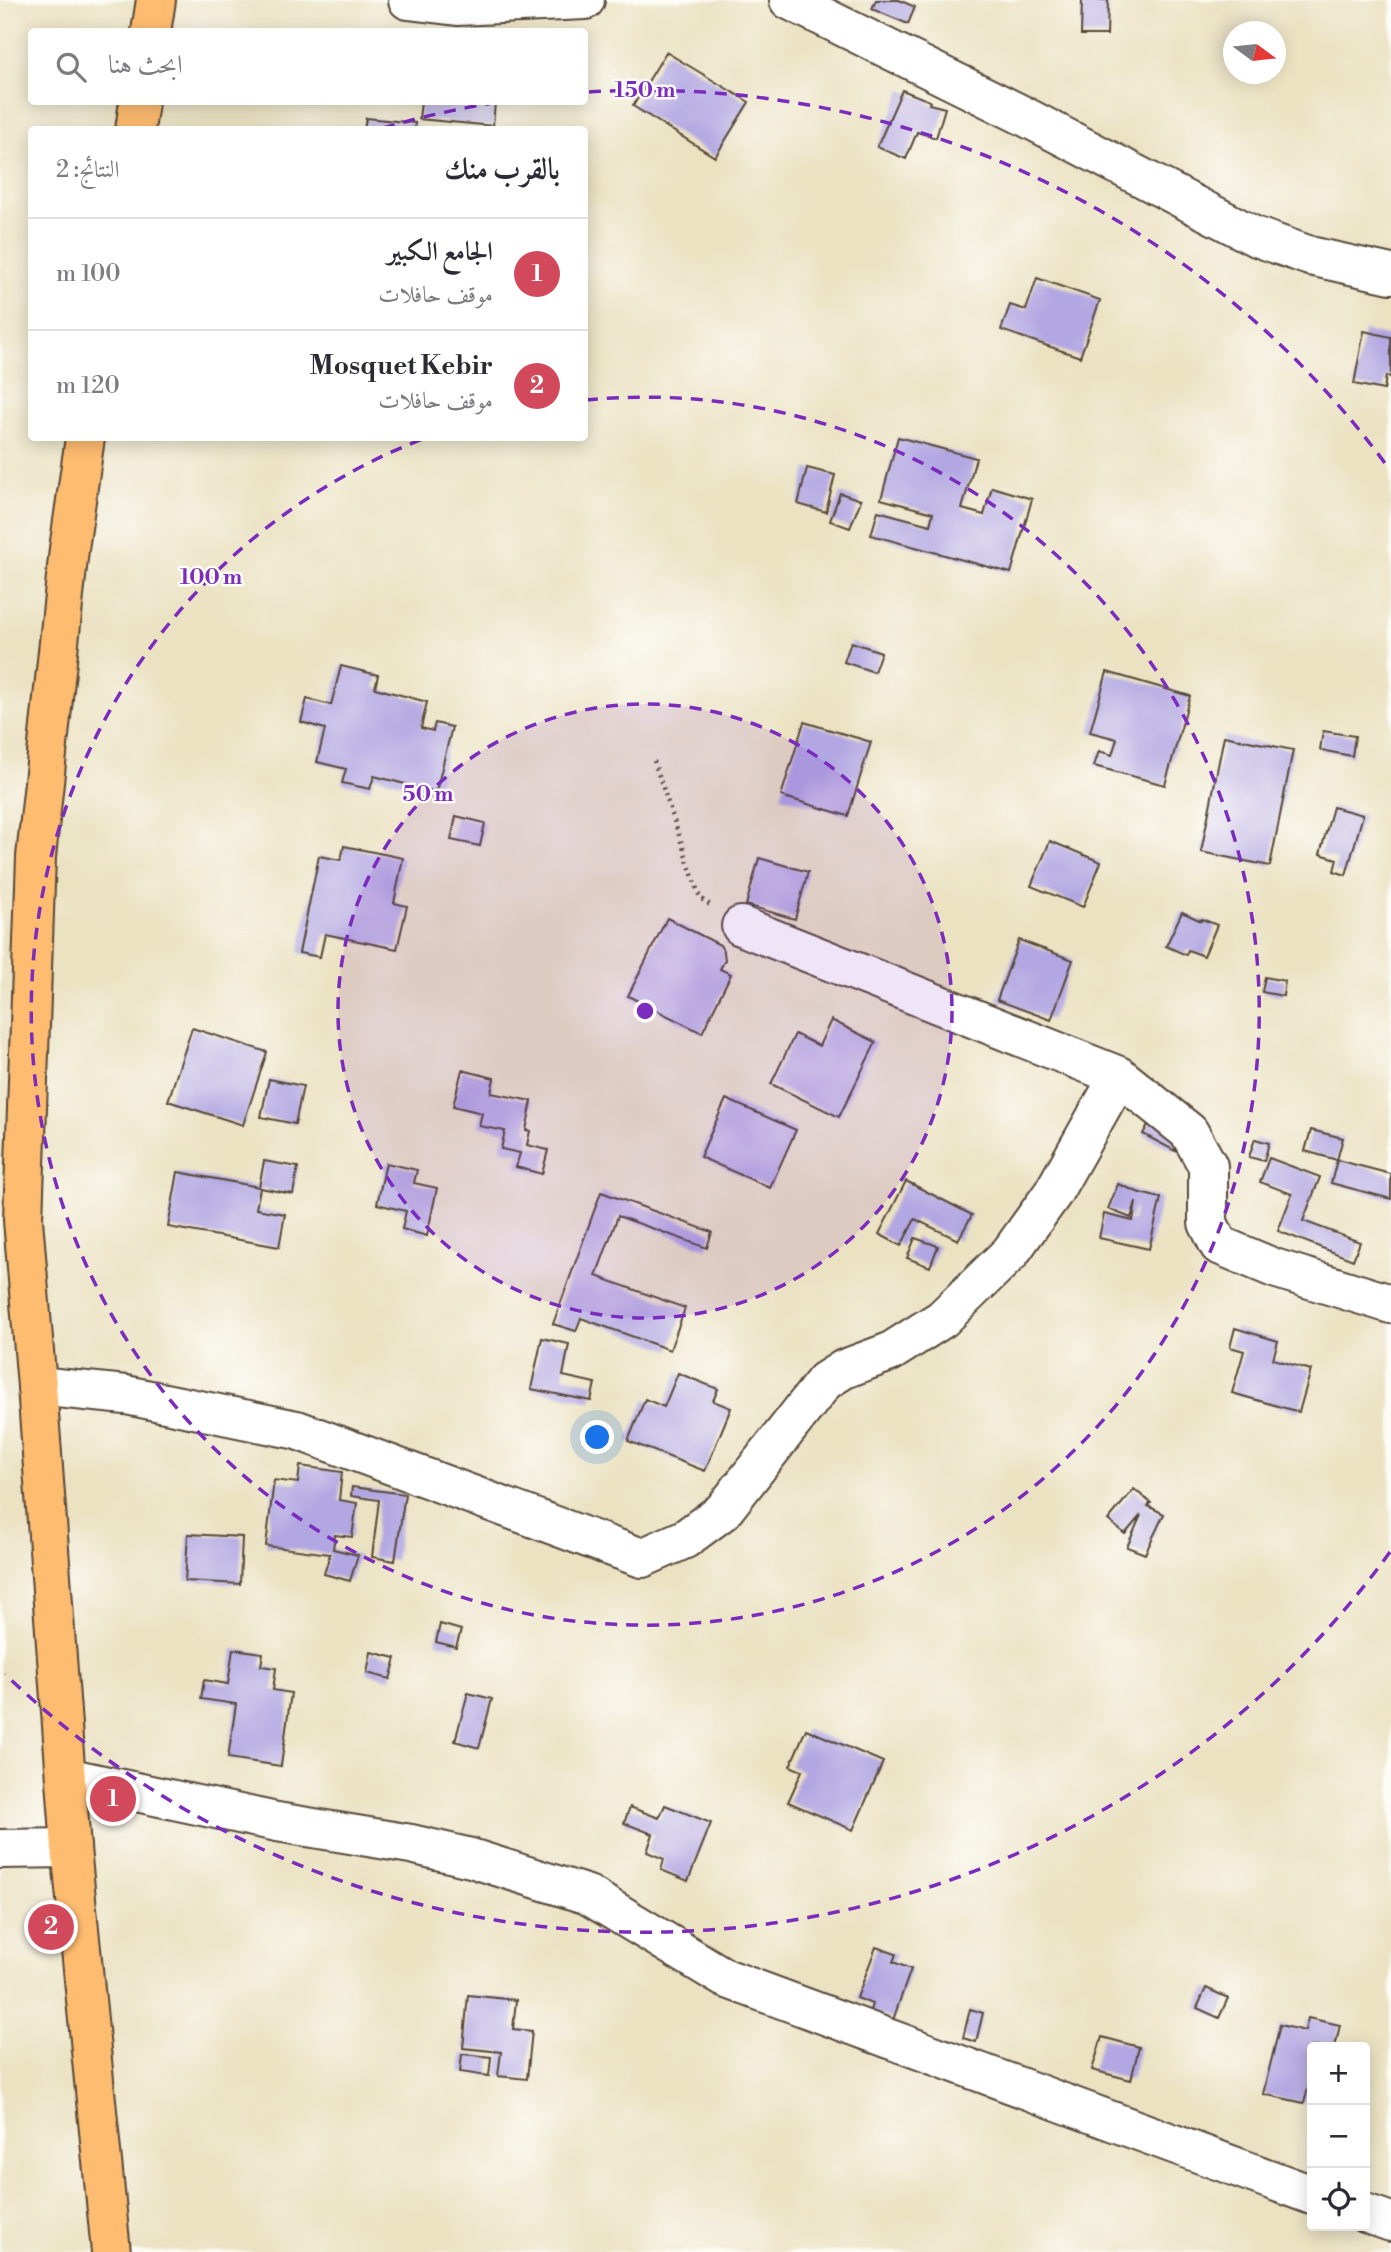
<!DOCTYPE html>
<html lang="ar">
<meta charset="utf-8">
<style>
body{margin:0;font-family:"Libre Bodoni",Amiri,serif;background:#f2f2f3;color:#2b2b33;direction:rtl}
.controls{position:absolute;right:21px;bottom:21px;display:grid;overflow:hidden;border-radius:7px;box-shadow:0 4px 18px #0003}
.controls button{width:63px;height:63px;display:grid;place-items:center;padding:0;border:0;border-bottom:2px solid #e1e1e2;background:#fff;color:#2b2b33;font:35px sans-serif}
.compass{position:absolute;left:1223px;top:21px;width:63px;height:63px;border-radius:50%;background:#fff;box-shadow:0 4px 18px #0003;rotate:105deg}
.you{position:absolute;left:598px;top:1438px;width:24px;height:24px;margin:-18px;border:5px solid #fff;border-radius:50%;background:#1a73e8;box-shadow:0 0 0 10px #1a73e833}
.badge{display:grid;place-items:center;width:46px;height:46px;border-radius:50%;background:#d1495b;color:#fff;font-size:23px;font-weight:700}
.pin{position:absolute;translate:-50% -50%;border:4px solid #fff;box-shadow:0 2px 7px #0006}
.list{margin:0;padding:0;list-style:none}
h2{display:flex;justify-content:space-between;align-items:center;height:91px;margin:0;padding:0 28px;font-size:30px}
h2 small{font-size:23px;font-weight:400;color:#7c7c81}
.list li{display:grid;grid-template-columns:46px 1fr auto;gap:21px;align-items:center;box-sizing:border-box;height:112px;padding:0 28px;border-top:2px solid #e1e1e2}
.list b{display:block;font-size:26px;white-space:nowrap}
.list p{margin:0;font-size:23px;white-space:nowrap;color:#7c7c81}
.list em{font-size:23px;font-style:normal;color:#7c7c81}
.icon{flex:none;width:38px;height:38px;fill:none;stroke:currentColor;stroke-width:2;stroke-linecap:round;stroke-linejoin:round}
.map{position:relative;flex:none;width:1391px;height:2252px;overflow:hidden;direction:ltr}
.search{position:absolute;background:#fff;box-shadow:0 4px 18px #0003;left:28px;top:28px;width:560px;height:77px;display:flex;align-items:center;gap:18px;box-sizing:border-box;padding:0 24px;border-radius:7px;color:#7c7c81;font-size:26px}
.panel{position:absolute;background:#fff;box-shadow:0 4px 18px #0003;left:28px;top:126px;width:560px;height:315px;border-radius:7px;direction:rtl}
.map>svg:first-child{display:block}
.building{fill:#b2a7e2}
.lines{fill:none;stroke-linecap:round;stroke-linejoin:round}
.minor-casing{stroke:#554637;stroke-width:42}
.major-casing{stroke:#554637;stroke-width:42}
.path{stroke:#554637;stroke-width:4.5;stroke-dasharray:2 5;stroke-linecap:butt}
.minor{stroke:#fff;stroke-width:38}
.major{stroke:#febc70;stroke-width:38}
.ring{fill:none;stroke:#7b2cbf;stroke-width:3.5;stroke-dasharray:12 9}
.centre{fill:#7b2cbf;stroke:#fdfcf7;stroke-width:3.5}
.ring-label{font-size:21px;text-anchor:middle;font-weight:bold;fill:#7b2cbf;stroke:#fdfcf7;stroke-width:5;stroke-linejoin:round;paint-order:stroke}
</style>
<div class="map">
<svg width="1391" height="2252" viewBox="0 0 1391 2252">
<rect width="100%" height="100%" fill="#fdfcf7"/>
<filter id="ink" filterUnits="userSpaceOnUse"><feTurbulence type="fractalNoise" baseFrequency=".0143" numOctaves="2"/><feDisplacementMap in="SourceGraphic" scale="14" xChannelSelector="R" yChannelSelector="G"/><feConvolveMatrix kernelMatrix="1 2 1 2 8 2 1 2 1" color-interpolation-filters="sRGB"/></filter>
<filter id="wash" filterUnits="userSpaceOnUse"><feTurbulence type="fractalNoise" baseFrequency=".00686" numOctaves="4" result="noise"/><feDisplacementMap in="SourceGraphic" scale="28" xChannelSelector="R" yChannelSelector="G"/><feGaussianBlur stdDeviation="1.57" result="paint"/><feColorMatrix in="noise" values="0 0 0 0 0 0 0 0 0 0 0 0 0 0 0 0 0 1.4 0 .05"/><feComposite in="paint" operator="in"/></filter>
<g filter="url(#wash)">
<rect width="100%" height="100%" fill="#ebe2c2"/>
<g id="blocks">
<path class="building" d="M876 0H899L915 7 908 24 872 9Z
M1082 0H1108L1107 35H1081Z
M666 52 749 102 715 157 633 106Z
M902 90 930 101 929 104 945 108 936 138 917 132 906 159 877 147Z
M421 102H495L493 126 419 119Z
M366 118 415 123V130H364Z
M1037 278 1100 300 1080 357 1001 330 1010 305 1026 310Z
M1364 331 1391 337V377L1386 376 1384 390 1354 384Z
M898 437 976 458 962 509 984 515 992 487 1032 499 1011 573 871 535 878 511 930 525 933 513 881 499Z
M807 468 835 475 826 512 798 504Z
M840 493 861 500 850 528 830 521Z
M851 642 881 652 874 672 844 662Z
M341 666 378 675 375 688 427 702 421 728 433 731 435 723 452 727 436 792 374 776 370 789 342 783 346 769 317 762 325 729 301 722 307 699 331 705Z
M1107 672 1190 696 1165 785 1094 766 1099 751 1112 755 1117 739 1090 732Z
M804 722 871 742 848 816 781 796Z
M1323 731 1355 736 1352 756 1320 750Z
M1224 736 1293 750 1270 866 1201 852Z
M1333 807 1363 815 1346 875 1334 871 1337 859 1320 854Z
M456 816 485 823 480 846 451 840Z
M1050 841 1101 862 1083 907 1031 886Z
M344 846 403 858 394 903 407 906 397 949 325 934 320 957 299 953 319 856 341 860Z
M759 858 808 872 795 919 746 905Z
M1182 912 1201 921 1202 919 1217 925 1204 956 1188 950 1186 955 1166 946Z
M667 918 720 945 724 952 725 960 720 969 731 974 702 1033 628 996Z
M1019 940 1073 960 1051 1020 997 1000Z
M1265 977 1285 981 1283 996 1262 992Z
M831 1020 876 1042 839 1117 771 1084 795 1034 819 1046Z
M192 1028 267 1052 243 1125 168 1101Z
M462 1070 494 1078 491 1093 532 1101 526 1130 530 1131 527 1145 548 1150 542 1174 516 1167 520 1153 501 1149 505 1131 479 1126 482 1113 453 1106Z
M269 1079 303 1086 295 1124 261 1117Z
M726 1099 796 1130 770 1188 700 1157Z
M1153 1115 1184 1132 1175 1151 1143 1134Z
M1311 1130 1343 1138 1337 1160 1305 1151Z
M1255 1139 1269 1143 1264 1161 1249 1157Z
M1269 1158 1320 1177 1303 1221 1360 1242 1353 1260 1278 1231 1292 1194 1260 1182Z
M1337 1160 1391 1174V1199L1331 1183Z
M264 1161 298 1167 293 1194 260 1188 256 1209 285 1214 279 1247 168 1227 178 1172 259 1187Z
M386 1163 417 1170 414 1183 437 1188 427 1236 402 1229 406 1211 377 1204Z
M906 1181 972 1215 958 1240 915 1219 901 1246 879 1234Z
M1118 1184 1140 1193 1161 1198 1149 1249 1099 1238 1104 1214 1133 1221 1136 1202 1131 1218 1108 1209Z
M601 1192 712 1232 707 1248 618 1216 596 1276 685 1308 670 1350 581 1318 576 1331 553 1324Z
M915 1238 938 1246 930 1267 907 1258Z
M1235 1328 1278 1341 1273 1359 1311 1370 1299 1412 1232 1393 1244 1351 1230 1347Z
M542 1338 569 1344 563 1376 595 1383 591 1401 531 1389Z
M678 1373 718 1389 713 1401 731 1408 705 1471 628 1441 645 1399 664 1407Z
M300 1466 342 1472 339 1500 357 1503 352 1537 335 1535 333 1549 358 1555 350 1581 324 1574 330 1554 266 1546 274 1480 298 1483Z
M352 1487 405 1494 395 1561 372 1557 379 1500 351 1496Z
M1134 1489 1151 1503 1148 1506 1164 1514 1145 1554 1127 1547 1141 1515 1125 1534 1108 1520Z
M188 1534 242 1537 240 1584 185 1581Z
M440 1624 461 1630 456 1647 436 1642Z
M233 1649 263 1653 261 1666 276 1668 273 1690 291 1693 281 1766 228 1758 236 1704 201 1699 204 1680 228 1684Z
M371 1652 396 1658 390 1679 367 1673Z
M468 1693 492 1699 479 1748 455 1741Z
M806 1729 883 1762 853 1830 788 1802 802 1771 790 1766Z
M665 1805 711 1823 688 1881 661 1870 664 1859 647 1852 653 1834 624 1823 630 1807 659 1818Z
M876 1947 896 1954 893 1962 911 1969 893 2020 870 2011 872 2004 857 1998Z
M1206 1988 1228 1998 1219 2018 1197 2008Z
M468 1995 516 2000 513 2029 532 2031 527 2079 498 2076 501 2052 463 2048Z
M970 2009 983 2013 976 2042 963 2038Z
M1308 2018 1340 2025 1335 2047H1312V2085L1309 2084 1304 2103 1263 2094 1280 2025 1305 2031Z
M1102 2037 1139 2047 1131 2080 1092 2070Z
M462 2054 491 2057 489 2076 460 2072Z"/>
</g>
</g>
<g filter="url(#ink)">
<use href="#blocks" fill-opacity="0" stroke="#554637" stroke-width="2"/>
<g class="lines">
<defs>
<path id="minor" d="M408 0 457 6 585 0
M789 0 1022 115 1254 236 1310 256 1391 274
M741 926 1119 1076 1189 1132 1208 1166V1223L1219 1245 1274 1268 1391 1304
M37 1386 126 1395 297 1430 642 1558 685 1539 723 1511 825 1381 844 1369 890 1352 942 1319 1010 1253 1053 1193 1119 1076
M66 1777 277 1822 411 1844 471 1858 588 1895 725 1978 1312 2195
M0 1849 71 1848
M1365 2213 1391 2222"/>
<path id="major" d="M151 32 156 0
M135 130 139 102
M85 438 69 549 36 857 23 1220 37 1386 71 1848 111 2252"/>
</defs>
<use href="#minor" class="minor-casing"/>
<use href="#major" class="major-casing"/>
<path class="path" d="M654 761 700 898 710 905"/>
<use href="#minor" class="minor"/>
<use href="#major" class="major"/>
</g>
</g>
<circle cx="645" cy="1011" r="307" fill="#7b2cbf" fill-opacity=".12"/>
<g class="ring">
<circle cx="645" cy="1011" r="307"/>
<path d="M586 400A614 614 0 1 1 425 438"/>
<path d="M1390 1552A921 921 0 0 1 5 1674M383 128A921 921 0 0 1 493 103M589 92A921 921 0 0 1 1390 470"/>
</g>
<circle cx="645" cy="1011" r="10" class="centre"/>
<g class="ring-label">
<text x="645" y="97">150 m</text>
<text x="211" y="584">100 m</text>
<text x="428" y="801">50 m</text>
</g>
</svg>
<div class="controls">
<button>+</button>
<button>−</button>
<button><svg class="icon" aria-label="locate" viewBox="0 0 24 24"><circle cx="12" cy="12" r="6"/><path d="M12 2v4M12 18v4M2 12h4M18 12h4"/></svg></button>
</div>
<svg class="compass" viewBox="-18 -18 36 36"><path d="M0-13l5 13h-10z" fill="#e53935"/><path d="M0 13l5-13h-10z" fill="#7c7c81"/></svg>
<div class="you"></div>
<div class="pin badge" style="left:113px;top:1799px">1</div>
<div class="pin badge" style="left:51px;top:1927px">2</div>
<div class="search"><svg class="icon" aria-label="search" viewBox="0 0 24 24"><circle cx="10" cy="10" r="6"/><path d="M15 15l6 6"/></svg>ابحث هنا</div>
<section class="panel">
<h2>بالقرب منك<small>النتائج: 2</small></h2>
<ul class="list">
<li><span class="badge">1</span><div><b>الجامع الكبير</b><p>موقف حافلات</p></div><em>100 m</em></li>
<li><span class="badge">2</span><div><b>Mosquet Kebir</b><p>موقف حافلات</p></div><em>120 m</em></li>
</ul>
</section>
</div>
